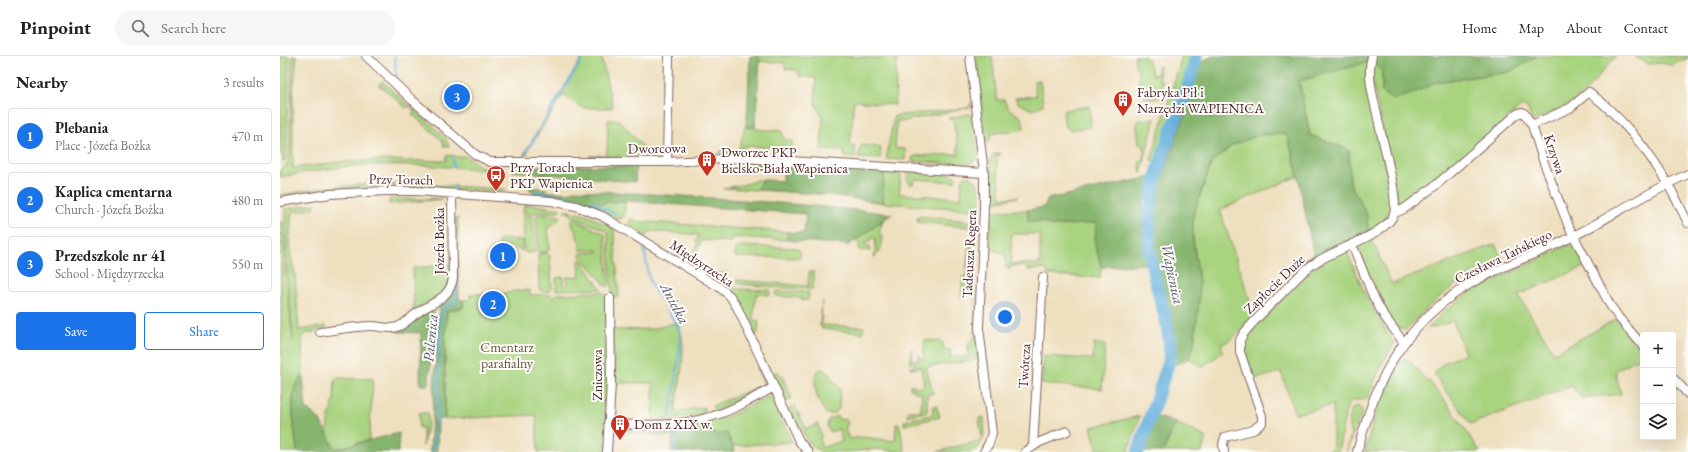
<!DOCTYPE html>
<meta charset="utf-8">
<style>
body{margin:0;font-family:"EB Garamond",serif;background:#f6f6f6;color:#222}
.controls{position:absolute;right:12px;bottom:12px;display:grid;overflow:hidden;border-radius:4px;box-shadow:0 4px 16px #0002}
.controls button{width:36px;height:36px;display:grid;place-items:center;padding:0;border:0;border-bottom:1px solid #e0e0e0;background:#fff;color:#222;font:20px sans-serif}
.you{position:absolute;left:725px;top:261px;width:14px;height:14px;margin:-10px;border:3px solid #fff;border-radius:50%;background:#1a73e8;box-shadow:0 0 0 6px #1a73e833}
.badge{display:grid;place-items:center;width:26px;height:26px;border-radius:50%;background:#1a73e8;color:#fff;font-size:13px;font-weight:700}
.pin{position:absolute;translate:-50% -50%;border:2px solid #fff;box-shadow:0 1px 4px #0006}
.list{margin:0;padding:0;list-style:none}
h2{display:flex;justify-content:space-between;align-items:center;height:52px;margin:0;padding:0 16px;font-size:17px}
h2 small{font-size:13px;font-weight:400;color:#767676}
.list li{display:grid;grid-template-columns:26px 1fr auto;gap:12px;align-items:center;box-sizing:border-box;height:56px;margin:0 8px 8px;padding:0 8px;border:1px solid #e0e0e0;border-radius:4px}
.list b{display:block;font-size:15px;white-space:nowrap}
.list p{margin:0;font-size:13px;white-space:nowrap;color:#767676}
.list em{font-size:13px;font-style:normal;color:#767676}
.actions{display:flex;gap:8px;padding:12px 16px}
.actions a{flex:1;padding:9px 0;border:1px solid #1a73e8;border-radius:4px;text-align:center;font-size:14px;color:#1a73e8}
.actions .main{background:#1a73e8;color:#fff}
.icon{flex:none;width:22px;height:22px;fill:none;stroke:currentColor;stroke-width:2;stroke-linecap:round;stroke-linejoin:round}
.map{position:relative;flex:none;width:1408px;height:396px;overflow:hidden}
header{display:flex;align-items:center;gap:24px;box-sizing:border-box;height:56px;padding:0 20px;background:#fff;border-bottom:1px solid #e0e0e0}
header strong{font-size:19px}
nav{display:flex;gap:22px;margin-inline-start:auto;font-size:14px}
.search{width:280px;height:36px;background:#f6f6f6;display:flex;align-items:center;gap:10px;box-sizing:border-box;padding:0 14px;border-radius:22px;color:#767676;font-size:15px}
main{display:flex}
aside{flex:1;background:#fff}
.map>svg:first-child{display:block}
.green{fill:#a8d37f;stroke:#797955;fill-rule:evenodd}
.forest{fill:#86b56e;stroke:#686a4c}
.lines{fill:none;stroke-linecap:round;stroke-linejoin:round}
.stream{stroke:#64afdd;stroke-width:2}
.river{stroke:#64afdd;stroke-width:13}
.minor-casing{stroke:#83625e;stroke-width:10}
.minor{stroke:#fff;stroke-width:8}
.labels{text-anchor:middle;dominant-baseline:central;stroke-width:4;stroke-linejoin:round;paint-order:stroke}
.poi-label{font-size:14px;fill:#4a1f2b;stroke:#fdfcf7;text-anchor:start}
.street-label{font-size:14px;fill:#4a1f2b;stroke:#fdfcf7}
.park-label{font-size:14px;fill:#654;stroke:#fdfcf7}
.water-label{font-size:15px;font-style:italic;fill:#545972;stroke:#fdfcf7}
</style>
<header>
<strong>Pinpoint</strong>
<div class="search"><svg class="icon" aria-label="search" viewBox="0 0 24 24"><circle cx="10" cy="10" r="6"/><path d="M15 15l6 6"/></svg>Search here</div>
<nav><a>Home</a><a>Map</a><a>About</a><a>Contact</a></nav>
</header>
<main>
<aside>
<h2>Nearby<small>3 results</small></h2>
<ul class="list">
<li><span class="badge">1</span><div><b>Plebania</b><p>Place · Józefa Bożka</p></div><em>470 m</em></li>
<li><span class="badge">2</span><div><b>Kaplica cmentarna</b><p>Church · Józefa Bożka</p></div><em>480 m</em></li>
<li><span class="badge">3</span><div><b>Przedszkole nr 41</b><p>School · Międzyrzecka</p></div><em>550 m</em></li>
</ul>
<div class="actions"><a class="main">Save</a><a>Share</a></div>
</aside>
<div class="map">
<svg width="1408" height="396" viewBox="0 0 1408 396">
<rect width="100%" height="100%" fill="#fdfcf7"/>
<filter id="ink" filterUnits="userSpaceOnUse"><feTurbulence type="fractalNoise" baseFrequency=".025" numOctaves="2"/><feDisplacementMap in="SourceGraphic" scale="8" xChannelSelector="R" yChannelSelector="G"/><feConvolveMatrix kernelMatrix="1 2 1 2 8 2 1 2 1" color-interpolation-filters="sRGB"/></filter>
<filter id="wash" filterUnits="userSpaceOnUse"><feTurbulence type="fractalNoise" baseFrequency=".012" numOctaves="4" result="noise"/><feDisplacementMap in="SourceGraphic" scale="16" xChannelSelector="R" yChannelSelector="G"/><feGaussianBlur stdDeviation="0.9" result="paint"/><feColorMatrix in="noise" values="0 0 0 0 0 0 0 0 0 0 0 0 0 0 0 0 0 1.4 0 .05"/><feComposite in="paint" operator="in"/></filter>
<g filter="url(#wash)">
<rect width="100%" height="100%" fill="#eedfbe"/>
<path class="green" d="M0 0H9L6 101 5 105 3 106 2 98 0 97Z
M12 0H17L13 38V112L61 106 98 104 166 105V100L172 99 178 101C188 97 194 108 203 111 210 114 216 113 222 113V115C182 112 141 108 100 109 67 109 33 115 0 121V114L7 108 9 102Z
M303 0H321L333 52H303L283 39 248 94 247 99H243Z
M477 0H573L595 2 617 0 615 49 574 45 570 89H575V102L565 101 563 95 541 94 543 61 535 48 536 22 519 20V14L505 13V7L480 5Z
M696 0H712L717 44H724L728 52 742 62 744 73 711 78 709 86H707L703 67Z
M854 0H865L866 3H868L869 11H871L872 19 878 18 877 10H880L879 24 883 25 880 42 865 44 864 35H860L858 13H856Z
M902 0H912L876 105 871 104Z
M1257 0H1336L1307 34 1295 45 1253 65 1251 62 1247 51 1242 50 1237 54 1152 129 1121 151H1119L1092 23V7L1102 15V37H1134L1156 26 1229 16Z
M1354 0H1408V2L1391 9 1381 7 1368 8Z
M1088 6 1087 23 1110 135C1113 159 1108 163 1088 176L1087 159 1070 127 1069 94 1030 79 1019 25Z
M760 24 763 49 752 54 738 47 735 42 756 40 754 25Z
M102 25 131 51 130 52 128 50 126 52 101 30H99Z
M691 47 692 48 691 51 687 52 629 64 626 65H617L615 92 625 93V104L606 103 614 60 688 52Z
M810 50 811 71 789 74 785 69 783 58 784 57V54Z
M133 52 166 82 169 90 164 91 163 85 132 58 134 56 132 53Z
M689 58 693 60 698 102 687 109 632 105V102L635 100 679 98 673 63H668L669 62Z
M875 62 861 118 859 106 863 105V98L865 97 863 87H859L856 65Z
M328 64H339L370 99H382V100L310 101 309 100 327 99Z
M475 70V73L502 75 504 84 513 85 512 93 466 90 455 97 440 98V95L459 94 465 71 471 72Z
M1007 78 1018 120 940 154 975 261 953 282 941 289 943 296 922 311 909 302 914 288 919 245V225L913 183V159L932 106 953 89 978 79Z
M581 89 601 91 600 103 578 102Z
M719 97 721 99 716 100 721 142 738 141 714 146 710 144V103L714 98Z
M616 114 619 116 621 120 619 138 681 142 682 124 685 120C702 120 700 142 700 154L603 147 604 119 603 115 616 116Z
M628 116 672 118 675 121V126L634 123 633 128H630L627 123Z
M477 124H484L479 130 478 134 443 132 463 129Z
M89 128H132L225 133V136L216 134 192 135 109 130 37 136 0 142V139L41 132Z
M153 142 165 143 109 148V143H150Z
M345 145V158L342 162 337 163 317 152 321 147Z
M35 148 34 153 12 156 9 189 15 220 19 274 46 270V273L25 278 22 281 23 321C5 328 16 380 17 396H1L2 333 0 166H3L5 215 13 283 6 201 5 153Z
M248 148 280 153 279 155 277 157 260 155 254 158 243 157 244 150Z
M284 154 309 160 334 172 339 241H332L328 177 325 174 291 160 290 157 284 155Z
M748 154V165L762 166 773 170 816 166 815 187 821 211 820 222 768 219 766 213 747 214 746 210H730V214L726 212 725 198 712 194 708 191 711 158 714 155ZM731 178H760V208H731Z
M258 158 280 160V163L268 172 270 192 267 196H258L256 162Z
M243 160H253L255 196 246 197 244 194Z
M638 160 698 166 696 172 637 166Z
M293 163 325 178 329 228 327 231 300 199 301 197 318 196V194H300V187L291 165Z
M350 163H354V165L508 176 506 184 452 181 450 186 422 184 413 204 426 212 429 211 435 216 448 217 446 222 449 223 447 228 456 233 490 234V239L476 238 473 264 479 265 478 276H476L477 280 474 279C469 267 465 254 458 244 446 226 423 217 404 206L409 197 412 198 418 188 416 186 419 179 370 175 366 181 350 171Z
M603 165 599 177 602 180 600 196 594 201 596 183 591 182 590 186H585V189L590 190V195L579 194V186L574 185Z
M1091 182 1112 228 1215 188 1223 204C1210 210 1196 216 1183 224 1162 237 1144 254 1127 273L1124 274 1115 270 1102 247 1077 192 1078 189Z
M219 183 242 184V195L231 190H219Z
M689 186 692 187 689 226 687 239 681 241 683 220H686Z
M1289 189 1295 191 1307 210 1238 239 1274 297 1336 263 1363 293V300L1336 314V319L1341 338 1301 342 1292 330 1191 368 1155 320C1155 308 1176 302 1185 298L1173 265 1148 273 1166 254 1192 235Z
M459 190 516 192 520 195V202L455 201V195Z
M1064 196 1068 198 1087 242 1114 288 1102 308 1087 343C1082 344 1074 343 1070 347 1064 351 1061 386 1058 396H1044L1053 392V349L1015 358 1001 316 975 323C966 307 958 293 970 276L1034 211Z
M267 197 270 200 272 232 269 235H262L259 232 258 198Z
M299 204H301L321 233 276 234V222L284 221 283 228 286 230 289 227 287 226V221L300 220Z
M171 208 172 217 167 234 134 256 133 212Z
M529 216H534V227H531L533 232 529 234 459 228 456 224 528 230Z
M250 234V239L271 238 273 242H275L276 238 322 236 326 239 328 286 325 396H258L256 359 165 363V289L167 255 183 251V244H190V238L228 237 234 235Z
M496 235 529 237 528 244H522V242L495 240Z
M696 235 695 275 698 304 646 311 653 337 647 339V356L627 360 629 355H641L642 337 635 336 634 334 630 333V329H634L635 332 644 330 641 311 631 313V311H635V308L630 307 631 294 632 293 631 304H638L639 299 641 303H643L645 284 660 285 663 287V293L671 294 670 301H688V289L691 284H694Z
M542 245 541 269 584 271 583 277 542 273 540 269Z
M398 266C409 294 399 327 395 356L424 351V358L397 363H374L373 360V327H341L338 330 335 328 332 274 372 273Z
M814 287 825 289 822 333 762 328 763 300 813 303Z
M1125 303 1130 305 1147 326 1149 325 1172 354 1200 396H1085C1090 378 1107 308 1125 303Z
M477 312H479L485 327 484 331 435 355 432 350 484 328Z
M540 313 546 314 560 334 559 353 553 358H547C538 348 529 324 540 313Z
M497 316 502 320 512 342 506 345 493 317Z
M55 322 93 323 89 384 55 393 47 380 48 365 54 344Z
M489 340 492 342 512 386 453 390 447 377 438 378 423 374 411 377 405 370 427 366 442 360 445 362Z
M656 349 660 361 624 369V365L651 359 653 356V351Z
M515 350 526 373 538 368 541 380 540 390 544 391 562 385 559 373 551 376 547 371 548 364 557 360 559 363 566 364 568 367 565 373 569 383 582 381 615 385 616 368 619 367 625 396 596 393 570 396H541L529 387 509 353Z
M1079 350 1083 356 1074 374 1066 396 1071 379C1068 374 1068 358 1072 353 1074 351 1076 351 1079 350Z
M139 357H148V368L144 383 143 390V371L139 372Z
M860 360 848 396H827L826 392 817 394 811 371Z
M704 361C705 375 705 387 693 396H656L702 384 699 362Z
M896 367 926 381 922 396H883Z
M385 371 389 372 393 380 332 374 334 372Z"/>
<path class="forest" d="M470 0H477L480 5 475 70 471 72 465 71 467 63Z
M932 0H1089L1088 6 1019 25 1030 79 1069 94 1070 127 1087 159 1088 176 1034 202 1019 124 1007 78 978 79 953 89 932 106 913 159V183L919 225V245L914 288 909 302 890 311 893 292 890 264 873 192V162L881 122 906 56 911 28 918 9Z
M1094 0H1257L1229 16 1156 26 1134 37 1113 44 1102 37V15L1092 7Z
M467 106 600 113 604 119 603 147 551 139 478 134 479 130 484 124 503 125V115L466 112 465 109Z
M233 110H356L355 126 233 115Z
M866 122H870L866 142 863 144 862 156H866L864 189 869 208 821 211 815 187 816 167 773 170 762 166 748 165V154L764 151 768 143Z
M250 131 266 133 269 136 290 137 293 134C399 139 506 146 612 158L569 189 506 184 508 176 524 177 526 158 345 145 321 147 317 152 283 142 255 139 254 137 249 133Z
M178 162 179 244H183V251L167 255 165 289V363H158L157 396H150L159 253 160 248 169 237 174 163Z
M154 251 149 327 147 329H140L141 277 117 276V274Z
M23 321 26 353 35 359 40 365 55 393 119 377 118 396H17C16 380 5 328 23 321Z
M874 360 896 367 883 396H862Z
M405 370 411 377 423 374 438 378 447 377 455 396H391L393 380 395 379 391 372Z"/>
<g class="lines">
<path class="stream" d="M115 0 116 23
M245 97 304 0
M172 102 174 111
M174 129 175 134
M255 135 314 147 335 158
M364 192 369 222 371 228 397 269 400 277V295L390 361
M390 373 395 383 394 396
M152 396 157 363 161 257 166 250 176 246 177 223"/>
<path class="river" d="M858 396 889 306C894 265 870 227 869 187 869 166 870 141 876 121 887 80 907 41 916 0"/>
</g>
</g>
<g filter="url(#ink)">
<g class="lines">
<defs>
<path id="minor" d="M86 0 131 43 196 99 210 106H387L462 102 704 117
M690 0 704 117V152L699 272 712 377 709 387 704 396
M1092 0C1086 20 1094 43 1098 63
M1252 69 1290 52 1309 36C1353 70 1385 117 1408 167
M387 106 389 0
M0 146 50 138 107 135H137L271 145 296 150 322 160 439 231 450 240 457 251 519 385 528 396
M1115 157 1124 153 1156 129 1237 58 1242 56 1244 57 1252 69 1264 107 1289 171 1330 249 1339 262 1363 290
M1072 188 1093 240 1104 260 1124 287
M40 276C57 274 75 270 92 270 100 270 109 274 117 271 124 269 131 261 137 257 152 246 170 243 173 222L172 138
M1393 322 1408 338
M328 368C361 369 395 371 426 362 450 356 472 343 494 331
M753 390 763 221
M327 396 331 327 330 242
M745 396 760 386 787 375
M944 396 943 388 945 381 973 374 982 367V360L960 296V284L964 277C976 262 991 249 1004 235 1014 225 1025 212 1038 205 1055 194 1108 177 1114 158 1119 143 1103 87 1099 68
M1077 396C1083 375 1089 353 1098 333 1116 289 1149 252 1190 228 1223 209 1260 197 1294 180 1332 160 1368 136 1408 118"/>
</defs>
<use href="#minor" class="minor-casing"/>
<use href="#minor" class="minor"/>
</g>
</g>
<defs>
<symbol id="building-pin" viewBox="-11 -11 22 30"><path d="M0 17L-7.5 6A9.5 9.5 0 1 1 7.5 6Z" fill="#c8321e" stroke="#fdfcf7"/><path d="M-4-6H4V6H1V3H-1V6H-4ZM-2.5-4.3h1.7v1.8h-1.7ZM.8-4.3h1.7v1.8H.8ZM-2.5-1h1.7V.8h-1.7ZM.8-1h1.7V.8H.8Z" fill="#fff"/></symbol>
<symbol id="bus-pin" viewBox="-11 -11 22 30"><path d="M0 17L-7.5 6A9.5 9.5 0 1 1 7.5 6Z" fill="#c8321e" stroke="#fdfcf7"/><path d="M-5-6H5V4H4V6H2V4H-2V6H-4V4H-5ZM-3.5-4V0h7V-4ZM-3.5 1.2v1.5H-2V1.2ZM2 1.2v1.5H3.5V1.2Z" fill="#fff"/></symbol>
</defs>
<g fill-rule="evenodd">
<use href="#building-pin" x="832" y="33" width="22" height="30"/>
<use href="#building-pin" x="416" y="93" width="22" height="30"/>
<use href="#bus-pin" x="205" y="108" width="22" height="30"/>
<use href="#building-pin" x="329" y="357" width="22" height="30"/>
</g>
<g class="labels">
<g class="poi-label">
<text x="857" y="36">Fabryka Pił i<tspan x="857" dy="16">Narzędzi WAPIENICA</tspan></text>
<text x="441" y="96">Dworzec PKP<tspan x="441" dy="16">Bielsko-Biała Wapienica</tspan></text>
<text x="230" y="111">Przy Torach<tspan x="230" dy="16">PKP Wapienica</tspan></text>
<text x="354" y="368">Dom z XIX w.</text>
</g>
<g class="street-label">
<text transform="translate(377 92) rotate(-1)">Dworcowa</text>
<text transform="translate(1275 98) rotate(71)">Krzywa</text>
<text transform="translate(121 123) rotate(1)">Przy Torach</text>
<text transform="translate(159 185) rotate(-90)">Józefa Bożka</text>
<text transform="translate(689 198) rotate(-87)">Tadeusza Regera</text>
<text transform="translate(1223 200) rotate(-26)">Czesława Tańskiego</text>
<text transform="translate(422 207) rotate(33)">Międzyrzecka</text>
<text transform="translate(994 228) rotate(-44)">Zapłocie Duże</text>
<text transform="translate(744 310) rotate(-87)">Twórcza</text>
<text transform="translate(317 319) rotate(-90)">Zniczowa</text>
</g>
<g class="park-label">
<text x="227" y="291">Cmentarz<tspan x="227" dy="16">parafialny</tspan></text>
</g>
<g class="water-label">
<text transform="translate(893 218) rotate(78)">Wapienica</text>
<text transform="translate(395 247) rotate(62)">Anielka</text>
<text transform="translate(150 282) rotate(-85)">Palenica</text>
</g>
</g>
</svg>
<div class="controls">
<button>+</button>
<button>−</button>
<button><svg class="icon" aria-label="layers" viewBox="0 0 24 24"><path d="M12 4l9 5-9 5-9-5zM3 14l9 5 9-5"/></svg></button>
</div>
<div class="you"></div>
<div class="pin badge" style="left:223px;top:200px">1</div>
<div class="pin badge" style="left:213px;top:248px">2</div>
<div class="pin badge" style="left:177px;top:41px">3</div>
</div>
</main>
